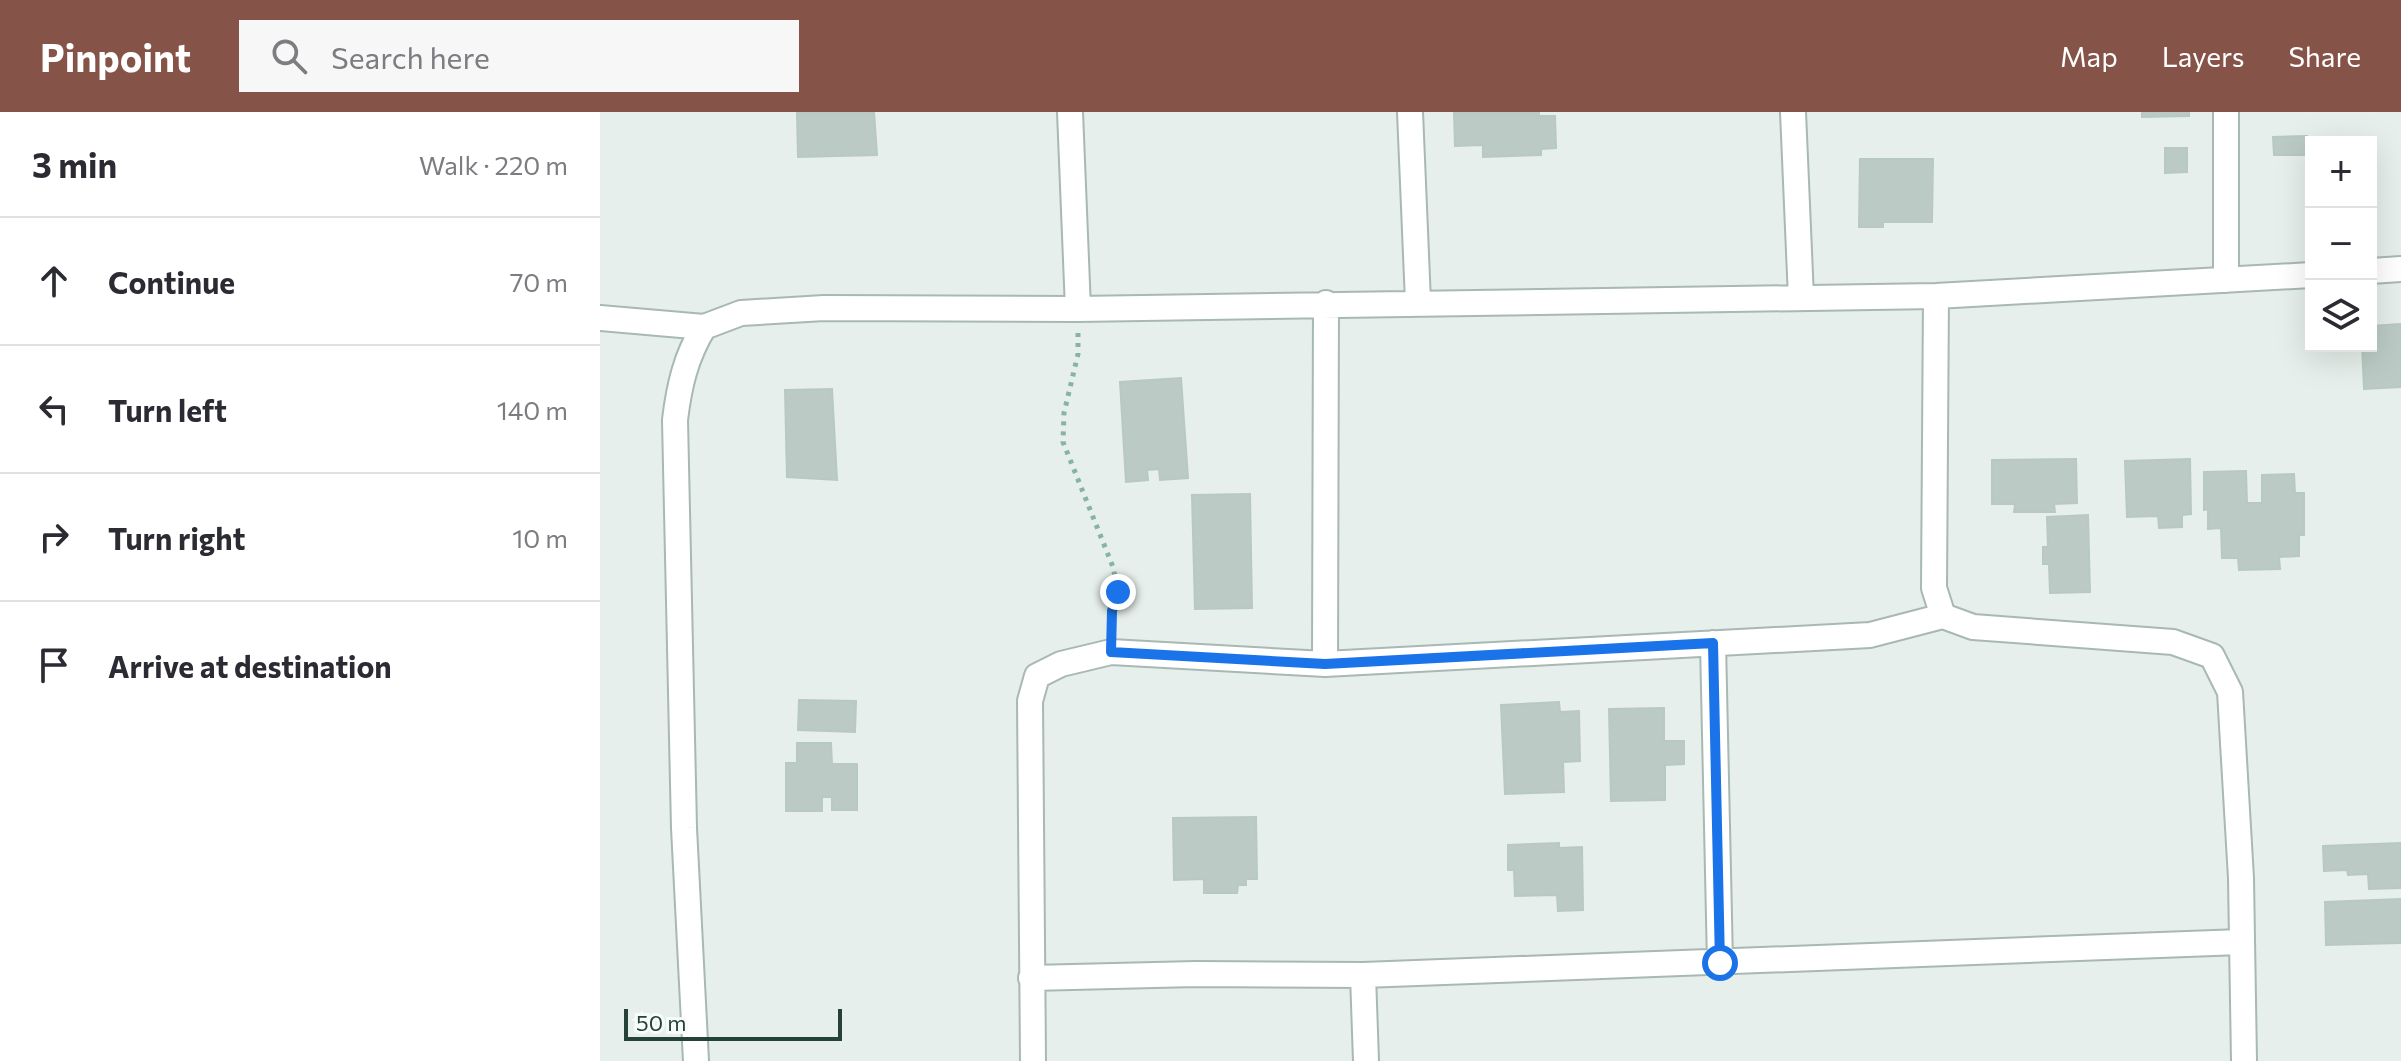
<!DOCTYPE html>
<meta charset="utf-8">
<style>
body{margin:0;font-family:Commissioner,sans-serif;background:#f7f7f7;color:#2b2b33}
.controls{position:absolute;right:24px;top:24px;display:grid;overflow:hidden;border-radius:0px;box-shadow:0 8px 32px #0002}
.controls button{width:72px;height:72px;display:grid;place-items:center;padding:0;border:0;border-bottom:2px solid #e1e1e2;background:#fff;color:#2b2b33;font:40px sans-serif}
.scale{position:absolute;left:24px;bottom:20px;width:218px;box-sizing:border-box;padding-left:8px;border:4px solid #24423a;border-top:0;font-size:22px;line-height:28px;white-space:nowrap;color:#24423a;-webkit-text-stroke:6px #f7fbf9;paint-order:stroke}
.stop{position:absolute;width:24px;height:24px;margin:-18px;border:6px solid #1a73e8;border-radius:50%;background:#fff}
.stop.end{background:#1a73e8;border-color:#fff;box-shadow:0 2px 8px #0008}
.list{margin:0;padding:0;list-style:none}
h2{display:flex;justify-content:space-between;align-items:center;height:104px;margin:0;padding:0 32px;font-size:34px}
h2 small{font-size:26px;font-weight:400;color:#7c7c81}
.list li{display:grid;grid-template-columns:52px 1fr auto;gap:24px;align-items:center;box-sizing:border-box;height:128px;padding:0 32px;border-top:2px solid #e1e1e2}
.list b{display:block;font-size:30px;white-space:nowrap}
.list em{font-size:26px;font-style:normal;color:#7c7c81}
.icon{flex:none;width:44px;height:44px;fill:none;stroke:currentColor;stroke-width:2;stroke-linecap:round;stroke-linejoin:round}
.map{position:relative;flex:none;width:1801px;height:949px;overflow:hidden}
header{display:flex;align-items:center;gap:48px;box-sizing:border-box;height:112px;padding:0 40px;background:#855347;color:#fff}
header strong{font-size:38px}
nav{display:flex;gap:44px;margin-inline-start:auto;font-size:28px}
.search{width:560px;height:72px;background:#f7f7f7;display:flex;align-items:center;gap:20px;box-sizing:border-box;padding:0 28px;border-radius:0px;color:#7c7c81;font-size:30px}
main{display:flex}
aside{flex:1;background:#fff}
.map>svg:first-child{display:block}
.building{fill:#bbcac4;stroke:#b8c9c2;stroke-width:2}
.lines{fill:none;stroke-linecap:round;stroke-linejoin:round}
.street-casing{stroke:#a8b8b2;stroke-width:28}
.path{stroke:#86b3a5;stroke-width:5;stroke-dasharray:4 6;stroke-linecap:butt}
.street{stroke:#fff;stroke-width:24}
.route{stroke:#1a73e8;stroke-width:10}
</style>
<header>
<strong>Pinpoint</strong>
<div class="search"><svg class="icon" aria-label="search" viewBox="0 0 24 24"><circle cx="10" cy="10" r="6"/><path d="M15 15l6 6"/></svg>Search here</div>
<nav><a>Map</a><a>Layers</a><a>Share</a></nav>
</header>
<main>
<aside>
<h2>3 min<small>Walk · 220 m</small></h2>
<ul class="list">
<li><svg class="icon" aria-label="ahead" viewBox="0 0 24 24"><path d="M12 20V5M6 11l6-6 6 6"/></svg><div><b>Continue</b></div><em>70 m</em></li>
<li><svg class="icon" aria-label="left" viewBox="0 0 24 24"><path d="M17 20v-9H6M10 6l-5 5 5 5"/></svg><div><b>Turn left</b></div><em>140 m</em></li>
<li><svg class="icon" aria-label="right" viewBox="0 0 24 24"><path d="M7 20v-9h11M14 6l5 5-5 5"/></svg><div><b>Turn right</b></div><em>10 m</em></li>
<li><svg class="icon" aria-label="arrive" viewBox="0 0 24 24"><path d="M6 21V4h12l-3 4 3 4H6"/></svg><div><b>Arrive at destination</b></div></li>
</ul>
</aside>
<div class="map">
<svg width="1801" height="949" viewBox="0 0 1801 949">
<rect width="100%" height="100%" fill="#e6efeb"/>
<path class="building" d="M197 0H274L277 43 198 45Z
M854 0H939V4H955L956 36 941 37V43L883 45V33L855 34Z
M1542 0H1589V4L1542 5Z
M1707 24V43H1674L1673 25Z
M1565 36H1587V60L1565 61Z
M1260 47H1333L1332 110H1283V115H1259Z
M1801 212V275L1764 277 1762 234H1771V214Z
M581 266 588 366 560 368 559 357 547 358 548 368 526 370 520 270Z
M232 277 237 368 187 365 185 278Z
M1476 347 1477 391 1454 392 1455 400H1414L1415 392H1392V348Z
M1590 347 1591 402 1582 403V415L1559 416 1558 404 1527 405 1525 349Z
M1646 359 1647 391H1662V363L1694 362 1695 381H1704V423H1699V444L1679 445 1680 457 1639 458 1638 446H1622L1621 416 1608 417V397L1604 398V360Z
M650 382 652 496 595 497 592 383Z
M1488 403 1490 480 1450 481 1449 452H1443V435H1448L1447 405Z
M199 588 256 589 255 620 198 618Z
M959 590 960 600 979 599 980 649 963 650 964 680 905 682 901 593Z
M1064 596V629H1084V652L1065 653V688L1011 689 1009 597Z
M197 631H231L232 652H257V698H232V685H222V699H186V651H197Z
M656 705 657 767H646V773H638L637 781H604V767L574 768 573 706Z
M959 731V736L982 735 983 798 958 799 957 783 915 784 914 758H908V733Z
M1801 731V776L1769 777 1768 762 1748 763 1747 758 1724 759 1723 734Z
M1801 787V831L1726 833 1725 790Z"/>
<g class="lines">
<defs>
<path id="street" d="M470 0 478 197
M810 0 818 190
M1193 0 1201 186
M1771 159 1801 157
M1626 168V0
M1336 184 1334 476 1343 504 1373 515 1573 530 1612 544 1630 580 1641 766 1644 949
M0 206 104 215 141 201 224 196 478 197 1336 184 1711 163
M1113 531 1120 851
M725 552 726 191
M763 863 766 949
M431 866 596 862 763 863 1641 830
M96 949 84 716 75 308C79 274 86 244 104 215
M433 949 430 589 437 564 461 552 511 540 725 552 1270 523 1343 504"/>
</defs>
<use href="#street" class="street-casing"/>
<path class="path" d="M478 221V242L464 301 463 330 513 455 518 480 512 499V515"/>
<use href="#street" class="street"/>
</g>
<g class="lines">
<path class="route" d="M518 480 512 499 511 540 725 552 1113 531 1120 851"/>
</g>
</svg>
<div class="controls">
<button>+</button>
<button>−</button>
<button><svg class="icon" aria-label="layers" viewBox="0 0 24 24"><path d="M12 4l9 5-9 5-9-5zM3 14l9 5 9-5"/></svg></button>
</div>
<div class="scale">50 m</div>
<div class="stop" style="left:1120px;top:851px"></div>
<div class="stop end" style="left:518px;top:480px"></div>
</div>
</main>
